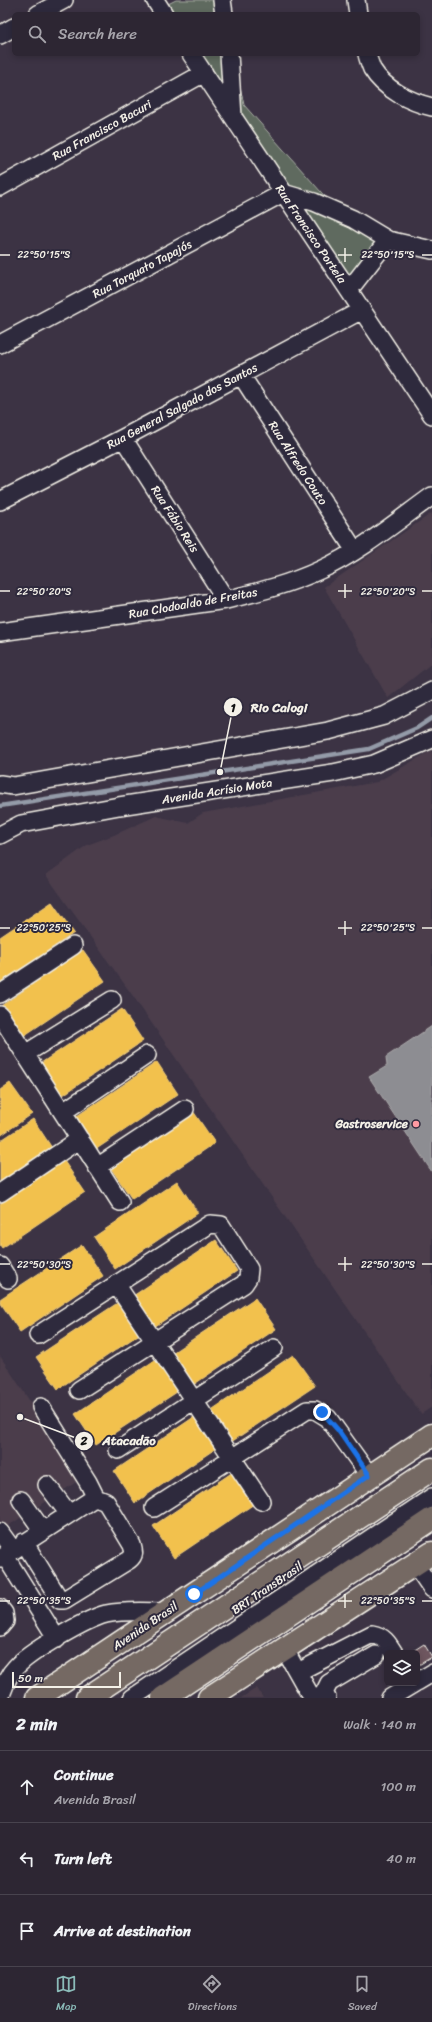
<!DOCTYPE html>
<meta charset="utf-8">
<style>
body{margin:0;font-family:Sriracha,sans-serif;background:#39323f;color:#f1f3f6}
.controls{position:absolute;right:12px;bottom:12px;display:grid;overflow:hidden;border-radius:6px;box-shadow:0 2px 6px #0003}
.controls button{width:36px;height:36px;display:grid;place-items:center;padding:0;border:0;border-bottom:1px solid #48434e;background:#2d2633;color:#f1f3f6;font:20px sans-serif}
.scale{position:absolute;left:12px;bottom:10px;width:109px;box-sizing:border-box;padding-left:4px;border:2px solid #f4f1e8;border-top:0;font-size:11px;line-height:14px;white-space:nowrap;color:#f4f1e8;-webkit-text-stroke:3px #2f2a3d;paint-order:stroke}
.stop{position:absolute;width:12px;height:12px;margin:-9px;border:3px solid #1a73e8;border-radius:50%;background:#fff}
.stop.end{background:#1a73e8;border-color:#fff;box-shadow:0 1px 4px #0008}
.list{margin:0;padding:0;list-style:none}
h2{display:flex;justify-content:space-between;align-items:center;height:52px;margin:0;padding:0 16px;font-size:17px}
h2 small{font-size:13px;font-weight:400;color:#a7a5ac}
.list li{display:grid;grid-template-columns:26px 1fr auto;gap:12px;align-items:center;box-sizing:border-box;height:72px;padding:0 16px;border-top:1px solid #48434e}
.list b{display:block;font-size:15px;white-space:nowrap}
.list p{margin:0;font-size:13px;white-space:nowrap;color:#a7a5ac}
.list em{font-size:13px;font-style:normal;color:#a7a5ac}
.icon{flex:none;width:22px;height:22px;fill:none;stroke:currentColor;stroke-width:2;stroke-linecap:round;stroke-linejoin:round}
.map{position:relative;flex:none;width:432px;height:1698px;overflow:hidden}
.search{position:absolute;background:#2d2633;box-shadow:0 2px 6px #0003;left:12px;right:12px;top:12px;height:44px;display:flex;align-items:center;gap:10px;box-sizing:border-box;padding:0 14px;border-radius:6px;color:#a7a5ac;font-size:15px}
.sheet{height:268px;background:#2d2633}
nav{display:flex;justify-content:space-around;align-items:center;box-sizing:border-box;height:56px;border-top:1px solid #48434e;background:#2d2633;font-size:11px;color:#a7a5ac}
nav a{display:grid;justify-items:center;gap:2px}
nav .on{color:#8bbbb9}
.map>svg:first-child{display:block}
.built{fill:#4b3e4c}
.green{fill:#5e6a5f;stroke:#a9aea4}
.homes{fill:#f2c14e;stroke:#f3cf7c}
.industry{fill:#8d8d92;stroke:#acabac}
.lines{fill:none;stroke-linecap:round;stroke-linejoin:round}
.stream{stroke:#949ba8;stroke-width:4.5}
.building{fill:#6e575e;stroke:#f4f1e8}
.minor-casing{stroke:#f4f1e8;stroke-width:20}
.major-casing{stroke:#f4f1e8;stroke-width:25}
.highway-casing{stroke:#f4f1e8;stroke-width:25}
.minor{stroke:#2f2a3d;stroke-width:17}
.major{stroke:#756964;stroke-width:22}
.highway{stroke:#756964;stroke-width:22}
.route{stroke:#1a73e8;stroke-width:5}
.ticks{fill:none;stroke:#f4f1e8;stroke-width:1.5}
.poi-dot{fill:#ff9aa2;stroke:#2f2a3d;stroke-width:1.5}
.labels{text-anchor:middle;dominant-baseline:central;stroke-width:4;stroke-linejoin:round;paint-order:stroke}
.street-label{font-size:12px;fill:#f4f1e8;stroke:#2f2a3d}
.poi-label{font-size:12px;font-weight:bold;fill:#f4f1e8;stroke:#2f2a3d;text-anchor:end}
.ticks-label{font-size:10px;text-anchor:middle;fill:#f4f1e8;stroke:#2f2a3d;stroke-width:4;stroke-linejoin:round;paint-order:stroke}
.leader{fill:none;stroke:#f4f1e8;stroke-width:1.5}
.callout-dot{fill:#f4f1e8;stroke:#2f2a3d;stroke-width:1.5}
.mark-label{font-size:12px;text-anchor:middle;font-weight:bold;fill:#111}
.callout-label{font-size:13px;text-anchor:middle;font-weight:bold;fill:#f4f1e8;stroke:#2f2a3d;stroke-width:4;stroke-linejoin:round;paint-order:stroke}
</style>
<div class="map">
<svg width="432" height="1698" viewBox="0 0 432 1698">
<rect width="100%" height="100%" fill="#3c3344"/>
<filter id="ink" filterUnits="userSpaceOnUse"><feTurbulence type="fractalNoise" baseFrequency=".025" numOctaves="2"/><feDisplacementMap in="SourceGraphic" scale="8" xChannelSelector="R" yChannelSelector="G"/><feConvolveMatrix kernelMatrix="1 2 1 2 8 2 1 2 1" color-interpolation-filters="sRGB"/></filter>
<g filter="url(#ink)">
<path class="built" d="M432 513V663L388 698 324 587Z
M432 750V1407L421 1414 133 996 46 875 87 845 114 835 156 816 188 823 203 813 377 782Z
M0 1356 81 1479 0 1531Z
M257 1688 263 1698H241Z"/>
<path class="green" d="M176 0H221L224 14H164L160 8Z
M191 54H233L244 105 352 227 384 240 351 279Z"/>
<path class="homes" d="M52 902 74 933 0 983V937Z
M83 950 105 981 22 1037 1 1006Z
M122 1009 143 1041 60 1097 38 1065Z
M157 1062 178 1094 95 1150 74 1118Z
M10 1083 32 1114 0 1136V1090Z
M193 1111 215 1143 132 1199 110 1167Z
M33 1119 54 1151 0 1187V1141Z
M64 1161 85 1192 2 1248 0 1245V1204Z
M177 1181 198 1213 115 1269 94 1237Z
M216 1240 237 1271 154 1327 133 1296Z
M82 1245 103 1276 20 1332 0 1302V1299Z
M255 1298 276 1329 193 1385 172 1353Z
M119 1302 141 1333 58 1389 36 1357Z
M293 1355 315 1386 231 1442 210 1411Z
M158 1358 180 1390 96 1445 75 1414Z
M197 1415 218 1447 135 1503 114 1471Z
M236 1470 257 1502 174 1558 153 1526Z"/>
<path class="industry" d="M432 1026V1172L369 1077 387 1066 386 1057Z"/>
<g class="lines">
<path class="stream" d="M0 806 369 749 417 728 432 718"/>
</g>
<path class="building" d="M424 1644 432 1657 417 1666V1653H410Z"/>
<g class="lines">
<defs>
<path id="minor" d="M155 0 164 14
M222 0 224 14
M356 0 358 14
M38 14 64 0
M0 35 14 27
M191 54 432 415
M229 54 233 117
M367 54C368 59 370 64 372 69 384 89 410 102 432 107
M0 187 204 73
M349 290 388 240
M0 344 283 193 314 202 353 219 388 240 432 250
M241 375 355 551
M123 438 226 600
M0 501 123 438 362 310
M0 632 226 600C258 592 290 584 320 570 360 552 396 522 432 496
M0 784 13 786 328 731 384 716 432 691
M0 835 21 824 119 806 333 773 374 764 432 739
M0 994 73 946
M0 1015 120 1202
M25 1054 112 1000
M63 1112 147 1055
M97 1167 185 1109
M0 1193 80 1139
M0 1266 8 1279
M116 1284 261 1501
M38 1335 210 1224 221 1225 249 1269 248 1278 244 1284 79 1390
M41 1407 88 1482 96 1498
M118 1450 274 1348
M47 1485 69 1514
M21 1500 43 1531
M154 1508 307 1410H315L328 1418 369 1475
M0 1532 13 1550
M5 1556 57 1639
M0 1559 91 1500 96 1498 106 1502 132 1545C134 1552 135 1555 129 1560L64 1600H60L24 1542
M415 1564 432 1589
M0 1608 4 1613 5 1621 0 1627
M286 1648 290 1659 312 1698
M298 1672 372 1634C384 1636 388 1643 394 1653
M417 1682 432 1673
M0 1698C4 1688 7 1676 15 1668 29 1652 86 1619 106 1614 126 1610 148 1612 167 1612
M132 1698 432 1497
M327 1698 324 1693 329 1683 376 1655
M390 1698 415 1683"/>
<path id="major" d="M37 1698 432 1435
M209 1698 432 1553"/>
<path id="highway" d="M87 1698 432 1469
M163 1698 432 1519"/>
</defs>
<use href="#minor" class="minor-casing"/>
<use href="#major" class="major-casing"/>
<use href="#highway" class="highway-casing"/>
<use href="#minor" class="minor"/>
<use href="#major" class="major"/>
<use href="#highway" class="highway"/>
</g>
</g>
<g class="lines" filter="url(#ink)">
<path class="route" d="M194 1594 369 1475 338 1430 322 1412"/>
</g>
<path class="ticks" d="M345 248V262M0 255H10M338 255H352M422 255H432M345 584V598M0 591H10M338 591H352M422 591H432M345 921V935M0 928H10M338 928H352M422 928H432M345 1257V1271M0 1264H10M338 1264H352M422 1264H432M345 1594V1608M0 1601H10M338 1601H352M422 1601H432"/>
<circle class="poi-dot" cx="416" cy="1124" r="4"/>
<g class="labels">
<g class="street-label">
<text transform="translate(102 130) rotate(-29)">Rua Francisco Bacuri</text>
<text transform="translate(311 234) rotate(56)">Rua Francisco Portela</text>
<text transform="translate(142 269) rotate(-28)">Rua Torquato Tapajós</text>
<text transform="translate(182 406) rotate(-28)">Rua General Salgado dos Santos</text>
<text transform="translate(298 463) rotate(57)">Rua Alfredo Couto</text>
<text transform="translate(175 519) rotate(57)">Rua Fábio Reis</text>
<text transform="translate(193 603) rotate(-10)">Rua Clodoaldo de Freitas</text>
<text transform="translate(217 791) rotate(-9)">Avenida Acrísio Mota</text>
<text transform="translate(267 1588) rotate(-34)">BRT TransBrasil</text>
<text transform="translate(145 1626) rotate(-34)">Avenida Brasil</text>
</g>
<g class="poi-label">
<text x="408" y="1124">Gastroservice</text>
</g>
</g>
<g class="ticks-label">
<text x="44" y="258">22°50'15"S</text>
<text x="388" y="258">22°50'15"S</text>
<text x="44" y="595">22°50'20"S</text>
<text x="388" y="595">22°50'20"S</text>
<text x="44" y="931">22°50'25"S</text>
<text x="388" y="931">22°50'25"S</text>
<text x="44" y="1268">22°50'30"S</text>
<text x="388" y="1268">22°50'30"S</text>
<text x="44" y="1604">22°50'35"S</text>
<text x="388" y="1604">22°50'35"S</text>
</g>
<path class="leader" d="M220 772L233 707M20 1417L84 1441"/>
<g class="callout-dot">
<circle cx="220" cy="772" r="4"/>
<circle cx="20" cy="1417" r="4"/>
<circle cx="233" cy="707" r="10"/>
<circle cx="84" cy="1441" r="10"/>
</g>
<g class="mark-label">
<text x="233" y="712">1</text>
<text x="84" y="1445">2</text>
</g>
<g class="callout-label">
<text x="279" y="712">Rio Calogi</text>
<text x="129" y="1445">Atacadão</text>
</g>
</svg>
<div class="controls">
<button><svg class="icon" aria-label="layers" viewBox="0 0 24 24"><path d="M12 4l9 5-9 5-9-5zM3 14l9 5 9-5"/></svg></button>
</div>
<div class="scale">50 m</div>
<div class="stop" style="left:194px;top:1594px"></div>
<div class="stop end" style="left:322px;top:1412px"></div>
<div class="search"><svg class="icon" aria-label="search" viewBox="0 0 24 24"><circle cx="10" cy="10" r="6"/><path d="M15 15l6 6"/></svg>Search here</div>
</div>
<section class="sheet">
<h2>2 min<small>Walk · 140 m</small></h2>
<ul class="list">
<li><svg class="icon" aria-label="ahead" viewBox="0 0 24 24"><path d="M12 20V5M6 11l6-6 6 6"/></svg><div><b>Continue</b><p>Avenida Brasil</p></div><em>100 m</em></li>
<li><svg class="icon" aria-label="left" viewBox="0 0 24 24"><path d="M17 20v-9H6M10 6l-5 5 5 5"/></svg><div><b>Turn left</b></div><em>40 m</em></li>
<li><svg class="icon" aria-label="arrive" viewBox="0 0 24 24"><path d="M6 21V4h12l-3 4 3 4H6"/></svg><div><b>Arrive at destination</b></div></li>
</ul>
</section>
<nav>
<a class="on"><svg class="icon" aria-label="map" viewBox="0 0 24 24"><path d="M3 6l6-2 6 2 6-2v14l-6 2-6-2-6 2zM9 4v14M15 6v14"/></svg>Map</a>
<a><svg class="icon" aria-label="directions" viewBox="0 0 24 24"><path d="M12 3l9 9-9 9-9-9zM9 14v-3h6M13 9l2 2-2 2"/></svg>Directions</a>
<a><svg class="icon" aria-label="saved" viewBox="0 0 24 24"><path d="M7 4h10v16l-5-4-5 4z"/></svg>Saved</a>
</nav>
